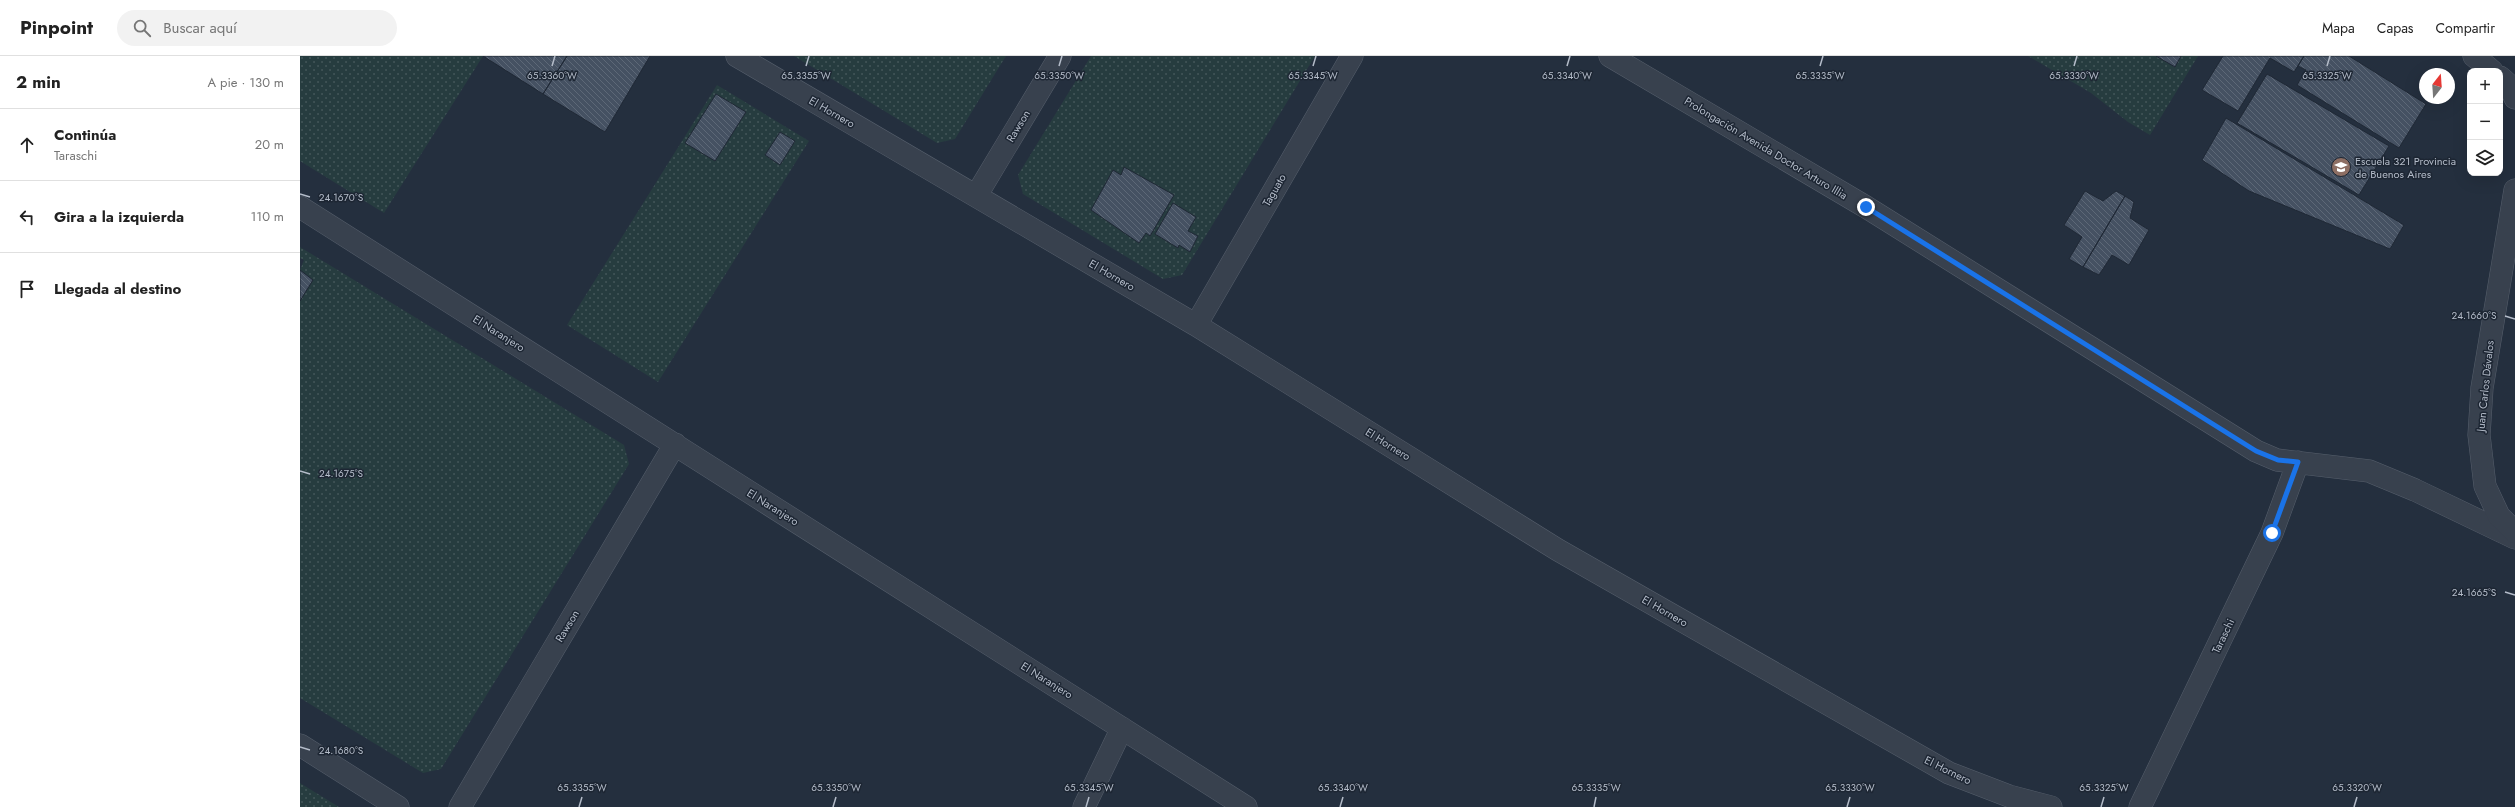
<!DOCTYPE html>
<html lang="es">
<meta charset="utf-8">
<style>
body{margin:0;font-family:Jost,sans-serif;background:#f2f2f2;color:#222}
.controls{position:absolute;right:12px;top:12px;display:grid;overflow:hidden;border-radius:8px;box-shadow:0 4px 16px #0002}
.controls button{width:36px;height:36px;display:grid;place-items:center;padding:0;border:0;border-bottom:1px solid #e0e0e0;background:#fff;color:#222;font:20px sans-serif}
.compass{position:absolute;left:2119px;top:12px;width:36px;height:36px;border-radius:50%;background:#fff;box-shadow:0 4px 16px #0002;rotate:17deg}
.stop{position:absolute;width:12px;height:12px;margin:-9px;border:3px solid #1a73e8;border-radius:50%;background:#fff}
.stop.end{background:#1a73e8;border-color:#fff;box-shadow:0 1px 4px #0008}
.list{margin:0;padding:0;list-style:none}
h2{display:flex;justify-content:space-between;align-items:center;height:52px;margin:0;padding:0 16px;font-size:17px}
h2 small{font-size:13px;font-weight:400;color:#767676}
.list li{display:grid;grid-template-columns:26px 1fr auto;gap:12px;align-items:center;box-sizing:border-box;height:72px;padding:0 16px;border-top:1px solid #e0e0e0}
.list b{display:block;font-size:15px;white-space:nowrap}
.list p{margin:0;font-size:13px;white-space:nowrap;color:#767676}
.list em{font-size:13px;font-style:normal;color:#767676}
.icon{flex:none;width:22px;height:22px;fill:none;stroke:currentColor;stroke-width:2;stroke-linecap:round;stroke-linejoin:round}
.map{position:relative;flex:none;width:2215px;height:751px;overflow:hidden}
header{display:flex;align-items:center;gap:24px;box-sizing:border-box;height:56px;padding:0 20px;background:#fff;border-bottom:1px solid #e0e0e0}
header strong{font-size:19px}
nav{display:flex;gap:22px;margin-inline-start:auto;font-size:14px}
.search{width:280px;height:36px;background:#f2f2f2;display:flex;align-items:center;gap:10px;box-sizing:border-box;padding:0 14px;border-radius:22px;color:#767676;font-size:15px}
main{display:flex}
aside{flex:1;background:#fff}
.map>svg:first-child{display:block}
.grass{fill:url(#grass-dots)}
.building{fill:url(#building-back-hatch);stroke:#1f2835}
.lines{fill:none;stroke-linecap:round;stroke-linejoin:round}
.minor-casing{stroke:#565f6c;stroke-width:23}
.tertiary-casing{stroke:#565f6c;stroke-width:23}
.minor{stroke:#38414e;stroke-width:22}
.tertiary{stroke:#38414e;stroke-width:22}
.route{stroke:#1a73e8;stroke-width:5}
.ticks{fill:none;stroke:#b4bcc9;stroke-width:1.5}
.labels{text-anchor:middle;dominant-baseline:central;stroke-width:3;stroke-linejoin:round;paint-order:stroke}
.street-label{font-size:11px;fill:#b4bcc9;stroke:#1d2633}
.poi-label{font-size:11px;fill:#b4bcc9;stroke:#1d2633;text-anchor:start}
.ticks-label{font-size:10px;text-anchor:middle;fill:#b4bcc9;stroke:#1d2633;stroke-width:3;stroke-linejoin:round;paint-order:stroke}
</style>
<header>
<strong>Pinpoint</strong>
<div class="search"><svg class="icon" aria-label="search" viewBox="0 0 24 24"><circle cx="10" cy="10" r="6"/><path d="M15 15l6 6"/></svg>Buscar aquí</div>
<nav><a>Mapa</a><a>Capas</a><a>Compartir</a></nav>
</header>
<main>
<aside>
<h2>2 min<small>A pie · 130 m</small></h2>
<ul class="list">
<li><svg class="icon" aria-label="ahead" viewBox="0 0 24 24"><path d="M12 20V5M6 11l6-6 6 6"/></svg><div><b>Continúa</b><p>Taraschi</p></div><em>20 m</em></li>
<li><svg class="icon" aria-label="left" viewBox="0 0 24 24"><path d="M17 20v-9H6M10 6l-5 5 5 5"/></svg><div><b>Gira a la izquierda</b></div><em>110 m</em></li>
<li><svg class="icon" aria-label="arrive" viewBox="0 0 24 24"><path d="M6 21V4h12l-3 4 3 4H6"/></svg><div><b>Llegada al destino</b></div></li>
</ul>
</aside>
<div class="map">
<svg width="2215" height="751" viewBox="0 0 2215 751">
<defs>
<pattern id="grass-dots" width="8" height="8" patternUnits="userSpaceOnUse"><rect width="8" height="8" fill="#263c3f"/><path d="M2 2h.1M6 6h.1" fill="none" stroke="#435659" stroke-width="1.8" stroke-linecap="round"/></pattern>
<pattern id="building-back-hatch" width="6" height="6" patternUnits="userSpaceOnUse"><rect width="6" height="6" fill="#455162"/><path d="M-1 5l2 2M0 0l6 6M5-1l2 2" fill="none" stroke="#5d6877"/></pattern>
</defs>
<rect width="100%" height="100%" fill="#242f3e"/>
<path class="grass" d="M0 0H183L84 157 0 105Z
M494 0H706L655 83 637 87Z
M791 0H1015L882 219 863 223 723 138 718 119Z
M1728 0H1856L1875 11 1881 0H1898L1850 79 1828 66 1791 37Z
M417 29 509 85 358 326 267 269Z
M0 191 324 389 329 408 141 713 123 717 0 642V245L13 224 0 214 4 204 0 202Z
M0 727 39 751H0Z"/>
<path class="building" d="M183 0H267L243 38Z
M267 0H350L305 76 243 38Z
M1856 0H1881L1875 11Z
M1923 0H2004L1994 16 1970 2 1938 55 1902 34Z
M2004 0H2049L2126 48 2099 92 1997 29 2006 14 1998 10Z
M1967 18 2089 90 2059 139 1937 67Z
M416 38 446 56 415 105 385 87Z
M1926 62 2104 169 2090 193 1949 135 1902 104Z
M480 76 495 85 480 109 465 99Z
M824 111 874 139 850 180 846 177 839 187 791 154 813 114 821 119Z
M1785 135 1803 145 1816 135 1825 140 1783 211 1769 203 1782 181 1764 169Z
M1825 140 1834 146 1830 162 1849 174 1829 209 1812 199 1799 219 1783 211Z
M873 147 896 161 888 175 898 180 890 196 879 189 878 192 855 178Z
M0 214 13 224 0 245Z"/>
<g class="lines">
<defs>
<path id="minor" d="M437 0 896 269 1258 494 1649 717 1709 740 1751 751
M1310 0 1566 151 1956 395 1977 404 2069 415 2115 434 2215 482
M676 140 760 0
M0 151 946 751
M896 269 1052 0
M0 689 98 751
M160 751 375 388
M784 751 822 672
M1840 751 1972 477 1998 406"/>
<path id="tertiary" d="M2174 0 2192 15
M2200 21 2209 29 2215 42
M2215 134 2182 332 2179 379 2185 430 2199 460 2215 476"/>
</defs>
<use href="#minor" class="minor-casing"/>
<use href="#tertiary" class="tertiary-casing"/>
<use href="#minor" class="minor"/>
<use href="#tertiary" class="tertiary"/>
</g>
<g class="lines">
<path class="route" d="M1566 151 1956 395 1978 404 1998 406 1972 477"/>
</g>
<path class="ticks" d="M252 10 255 0M506 10 509 0M759 10 762 0M1013 10 1016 0M1267 10 1270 0M1520 10 1523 0M1774 10 1777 0M2027 10 2030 0M0 138 10 141M2205 260 2215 263M0 415 10 418M2205 536 2215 539M0 691 10 694M279 751 282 741M533 751 536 741M786 751 789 741M1040 751 1043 741M1294 751 1296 741M1547 751 1550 741M1801 751 1804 741M2054 751 2057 741"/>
<defs>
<symbol id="school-disc" viewBox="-11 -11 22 22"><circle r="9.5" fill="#8d6e63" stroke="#1d2633"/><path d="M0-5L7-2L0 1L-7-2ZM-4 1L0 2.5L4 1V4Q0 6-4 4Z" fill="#fff"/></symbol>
</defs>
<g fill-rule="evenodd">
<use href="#school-disc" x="2030" y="100" width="22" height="22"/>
</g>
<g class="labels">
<g class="street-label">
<text transform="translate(532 56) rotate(30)">El Hornero</text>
<text transform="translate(718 70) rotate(-59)">Rawson</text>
<text transform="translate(1466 92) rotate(31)">Prolongación Avenida Doctor Arturo Illia</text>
<text transform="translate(974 134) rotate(-60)">Taguato</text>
<text transform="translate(812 219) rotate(30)">El Hornero</text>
<text transform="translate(199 277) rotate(32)">El Naranjero</text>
<text transform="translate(2185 330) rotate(-84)">Juan Carlos Dávalos</text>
<text transform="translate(1088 388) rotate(32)">El Hornero</text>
<text transform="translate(473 451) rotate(32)">El Naranjero</text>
<text transform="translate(1365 555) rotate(30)">El Hornero</text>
<text transform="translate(267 570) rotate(-59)">Rawson</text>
<text transform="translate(1923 580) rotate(-64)">Taraschi</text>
<text transform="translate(747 624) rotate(32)">El Naranjero</text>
<text transform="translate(1648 714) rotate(26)">El Hornero</text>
</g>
<g class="poi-label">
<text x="2055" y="105">Escuela 321 Provincia<tspan x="2055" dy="13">de Buenos Aires</tspan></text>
</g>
</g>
<g class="ticks-label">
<text x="252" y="23">65.3360°W</text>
<text x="506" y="23">65.3355°W</text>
<text x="759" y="23">65.3350°W</text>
<text x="1013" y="23">65.3345°W</text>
<text x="1267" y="23">65.3340°W</text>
<text x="1520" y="23">65.3335°W</text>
<text x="1774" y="23">65.3330°W</text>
<text x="2027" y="23">65.3325°W</text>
<text x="41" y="145">24.1670°S</text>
<text x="2174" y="263">24.1660°S</text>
<text x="41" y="421">24.1675°S</text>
<text x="2174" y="540">24.1665°S</text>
<text x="41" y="698">24.1680°S</text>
<text x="282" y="735">65.3355°W</text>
<text x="536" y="735">65.3350°W</text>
<text x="789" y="735">65.3345°W</text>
<text x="1043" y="735">65.3340°W</text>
<text x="1296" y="735">65.3335°W</text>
<text x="1550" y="735">65.3330°W</text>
<text x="1804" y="735">65.3325°W</text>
<text x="2057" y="735">65.3320°W</text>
</g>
</svg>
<div class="controls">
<button>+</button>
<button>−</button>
<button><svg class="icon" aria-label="layers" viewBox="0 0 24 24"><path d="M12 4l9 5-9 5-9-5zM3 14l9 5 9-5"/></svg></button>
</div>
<svg class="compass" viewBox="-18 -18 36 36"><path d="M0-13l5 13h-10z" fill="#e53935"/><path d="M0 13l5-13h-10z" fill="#767676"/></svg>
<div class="stop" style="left:1972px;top:477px"></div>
<div class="stop end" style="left:1566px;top:151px"></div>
</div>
</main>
